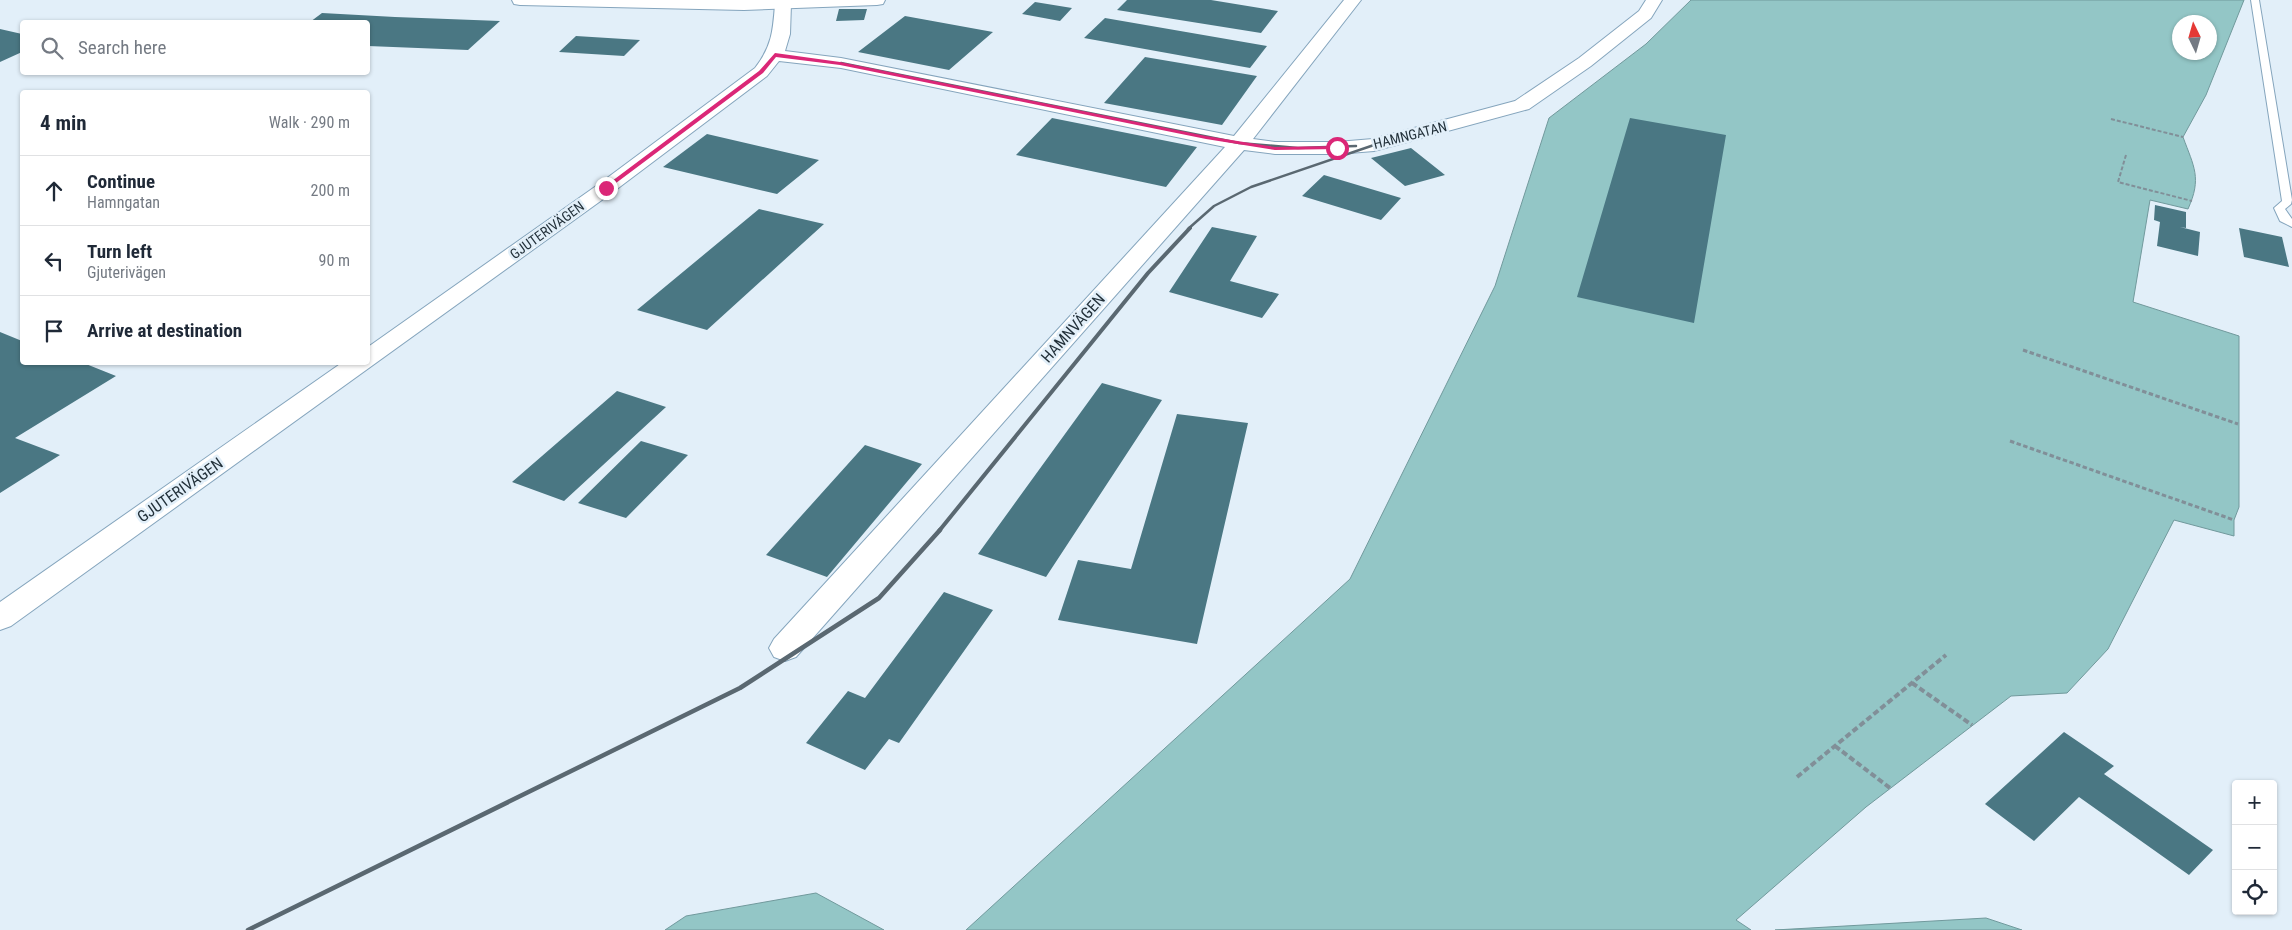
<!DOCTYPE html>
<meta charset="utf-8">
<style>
body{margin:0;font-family:"Roboto Condensed",sans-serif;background:#f2f2f3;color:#1f2937}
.controls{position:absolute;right:15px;bottom:15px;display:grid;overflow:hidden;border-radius:5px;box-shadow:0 1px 4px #0004}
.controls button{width:45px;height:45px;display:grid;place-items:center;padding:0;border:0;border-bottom:1px solid #e0e1e3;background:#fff;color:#1f2937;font:25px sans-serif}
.compass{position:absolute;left:2172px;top:15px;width:45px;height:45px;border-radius:50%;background:#fff;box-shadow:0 1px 4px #0004;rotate:355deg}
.stop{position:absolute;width:15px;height:15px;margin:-11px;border:4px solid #db2777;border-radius:50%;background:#fff}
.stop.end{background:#db2777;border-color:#fff;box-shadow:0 1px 5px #0008}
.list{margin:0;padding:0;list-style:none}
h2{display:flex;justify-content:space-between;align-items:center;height:65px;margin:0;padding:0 20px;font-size:21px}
h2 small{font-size:16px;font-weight:400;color:#747a83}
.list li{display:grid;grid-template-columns:32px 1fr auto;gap:15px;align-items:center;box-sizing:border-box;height:70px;padding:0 20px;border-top:1px solid #e0e1e3}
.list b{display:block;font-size:19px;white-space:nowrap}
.list p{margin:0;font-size:16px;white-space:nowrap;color:#747a83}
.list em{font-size:16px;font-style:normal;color:#747a83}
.icon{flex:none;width:28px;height:28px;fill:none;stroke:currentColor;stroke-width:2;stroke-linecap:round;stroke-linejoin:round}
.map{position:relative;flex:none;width:2292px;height:930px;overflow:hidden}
.search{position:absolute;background:#fff;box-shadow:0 1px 4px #0004;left:20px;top:20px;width:350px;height:55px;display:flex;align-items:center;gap:12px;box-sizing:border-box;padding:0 18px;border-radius:5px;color:#747a83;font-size:19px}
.panel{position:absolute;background:#fff;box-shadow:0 1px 4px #0004;left:20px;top:90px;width:350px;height:275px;border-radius:5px}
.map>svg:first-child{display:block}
.water{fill:#93c6c6;stroke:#71999c;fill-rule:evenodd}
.building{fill:#4a7783}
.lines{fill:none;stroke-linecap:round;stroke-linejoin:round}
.lane-casing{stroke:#85a5bd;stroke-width:2}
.street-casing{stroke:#85a5bd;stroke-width:2}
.secondary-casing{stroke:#85a5bd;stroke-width:2}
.path-far2{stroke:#818f98;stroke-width:2;stroke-dasharray:4 2;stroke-linecap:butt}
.path-far1{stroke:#818f98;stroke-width:3;stroke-dasharray:4.5 2.5;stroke-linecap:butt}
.path{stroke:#818f98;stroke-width:4;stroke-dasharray:6 3;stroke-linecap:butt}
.lane{fill:#fff;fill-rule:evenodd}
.street{fill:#fff;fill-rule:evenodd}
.secondary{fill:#fff;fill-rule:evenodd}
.rail-far2{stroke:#5a6871;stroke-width:2.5}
.rail-far1{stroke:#5a6871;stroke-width:4}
.rail{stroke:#5a6871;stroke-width:4.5}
.route{fill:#db2777}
.labels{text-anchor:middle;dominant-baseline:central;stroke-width:5;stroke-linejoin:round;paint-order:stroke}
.far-street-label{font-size:14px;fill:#23313a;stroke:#e2eff9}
.street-label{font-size:16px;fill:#23313a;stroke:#e2eff9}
</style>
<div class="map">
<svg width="2292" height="930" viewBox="0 0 2292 930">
<rect width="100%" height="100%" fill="#e2eff9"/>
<path class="water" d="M1691 0H2244L2206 95 2183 137C2194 167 2202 178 2188 209L2150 200 2133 302 2239 336V507L2234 520V536L2174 520 2108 649 2067 693 2011 696 1866 807 1736 920 1751 930H966L1350 579 1495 286 1549 118 1646 44ZM2180 22H2210V52H2180Z
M816 893 884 930H665L686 916Z
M1986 918 2022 930H1775Z"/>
<path class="building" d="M1127 0H1211L1278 11 1261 33 1117 10Z
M1035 2 1072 8 1060 21 1022 14Z
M839 9H867L864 20 836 21Z
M322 13 395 17 500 21 468 50 368 46V22H310Z
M905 16 993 32 949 70 858 52Z
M1105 18 1267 46 1250 68 1084 38Z
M0 29 22 34V52L0 62Z
M576 36 640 40 624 56 559 52Z
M1145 57 1257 76 1222 125 1104 103Z
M1052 118 1197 147 1166 187 1016 155Z
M1630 118 1726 135 1694 323 1577 297Z
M707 134 819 160 777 194 663 167Z
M1411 148 1445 175 1405 186 1371 158Z
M1324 175 1401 198 1381 220 1302 196Z
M2155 205 2186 212V228L2180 227 2200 232 2198 256 2157 246 2160 222 2154 220Z
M759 209 824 224 707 330 637 310Z
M1212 227 1257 236 1230 281 1279 294 1262 318 1169 292Z
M2239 228 2282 237 2289 267 2244 257Z
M0 332 22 341V362H81L116 376 15 438 60 455 0 493Z
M1102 383 1162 400 1046 577 978 554Z
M617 391 666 407 564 501 512 482Z
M1177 414 1248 423 1197 644 1058 620 1078 560 1131 569Z
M641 441 688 455 626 518 578 503Z
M865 445 922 464 827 577 766 555Z
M944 592 993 610 899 743 889 739 865 770 806 743 848 691 865 698Z
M2064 732 2114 766 2104 774 2213 850 2189 875 2079 797 2034 841 1985 804Z"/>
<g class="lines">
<defs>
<path id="lane" d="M2251 0H2259L2292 200 2291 204 2285 209 2292 219V227L2280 221 2274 208 2282 201Z"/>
<path id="street" d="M777 0H789L791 4 790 34 785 51 841 58 1234 136 1344 0H1361L1253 139 1275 142H1337L1373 139 1515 101 1579 58 1639 11 1646 0H1662L1651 18 1591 66 1529 109 1374 151 1337 154H1275L1244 150 796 657 785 661 774 657 769 648 774 639 1225 147 841 68 779 61 767 76 613 192 11 626 0 630V602L343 362H368V347L599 184 755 68C772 46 773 31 775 4Z"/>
<path id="secondary" d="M512 0H885L883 4 877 5 744 10 520 5 514 4Z"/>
</defs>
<use href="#lane" class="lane-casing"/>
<use href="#street" class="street-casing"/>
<use href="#secondary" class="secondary-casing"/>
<path class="path-far2" d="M2111 119 2183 137
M2126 155 2118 182 2192 201"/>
<path class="path-far1" d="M2023 350 2238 424
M2010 441 2234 520"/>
<path class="path" d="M1912 683 1972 725
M1835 746 1890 788
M1797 777 1946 655"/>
<use href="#lane" class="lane"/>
<use href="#street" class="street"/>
<use href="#secondary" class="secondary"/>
<path class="rail-far2" d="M841 63 1239 143 1298 148 1356 146
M1188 229 1214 206 1251 187 1374 145"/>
<path class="rail-far1" d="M939 531 1148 273 1190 228"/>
<path class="rail" d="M248 930 740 688 879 598 940 530"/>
</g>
<path class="route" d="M775 53 840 62 1206 136 1275 147 1337 146 1340 148 1337 149 1275 150 1206 139 840 65 776 57 763 73 608 189H604V187L759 71Z"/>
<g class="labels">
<g class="far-street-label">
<text transform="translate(1410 135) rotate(-14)">HAMNGATAN</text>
<text transform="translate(547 230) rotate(-36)">GJUTERIVÄGEN</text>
</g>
<g class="street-label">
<text transform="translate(1073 328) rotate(-48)">HAMNVÄGEN</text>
<text transform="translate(180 490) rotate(-35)">GJUTERIVÄGEN</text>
</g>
</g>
</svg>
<div class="controls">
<button>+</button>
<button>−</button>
<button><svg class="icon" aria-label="locate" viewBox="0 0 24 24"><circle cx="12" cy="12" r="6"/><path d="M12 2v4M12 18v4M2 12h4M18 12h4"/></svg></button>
</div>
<svg class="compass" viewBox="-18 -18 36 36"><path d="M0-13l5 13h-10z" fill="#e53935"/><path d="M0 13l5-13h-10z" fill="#747a83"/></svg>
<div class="stop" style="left:1337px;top:148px"></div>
<div class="stop end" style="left:606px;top:188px"></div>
<div class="search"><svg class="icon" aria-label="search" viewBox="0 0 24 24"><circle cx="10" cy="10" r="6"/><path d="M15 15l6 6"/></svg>Search here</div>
<section class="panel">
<h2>4 min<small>Walk · 290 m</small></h2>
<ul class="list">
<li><svg class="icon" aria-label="ahead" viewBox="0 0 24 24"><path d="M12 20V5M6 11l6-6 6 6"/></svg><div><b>Continue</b><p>Hamngatan</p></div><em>200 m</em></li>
<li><svg class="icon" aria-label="left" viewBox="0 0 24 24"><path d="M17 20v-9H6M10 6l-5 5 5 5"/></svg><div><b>Turn left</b><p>Gjuterivägen</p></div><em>90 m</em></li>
<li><svg class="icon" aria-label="arrive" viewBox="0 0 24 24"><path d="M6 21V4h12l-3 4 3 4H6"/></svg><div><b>Arrive at destination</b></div></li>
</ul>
</section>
</div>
